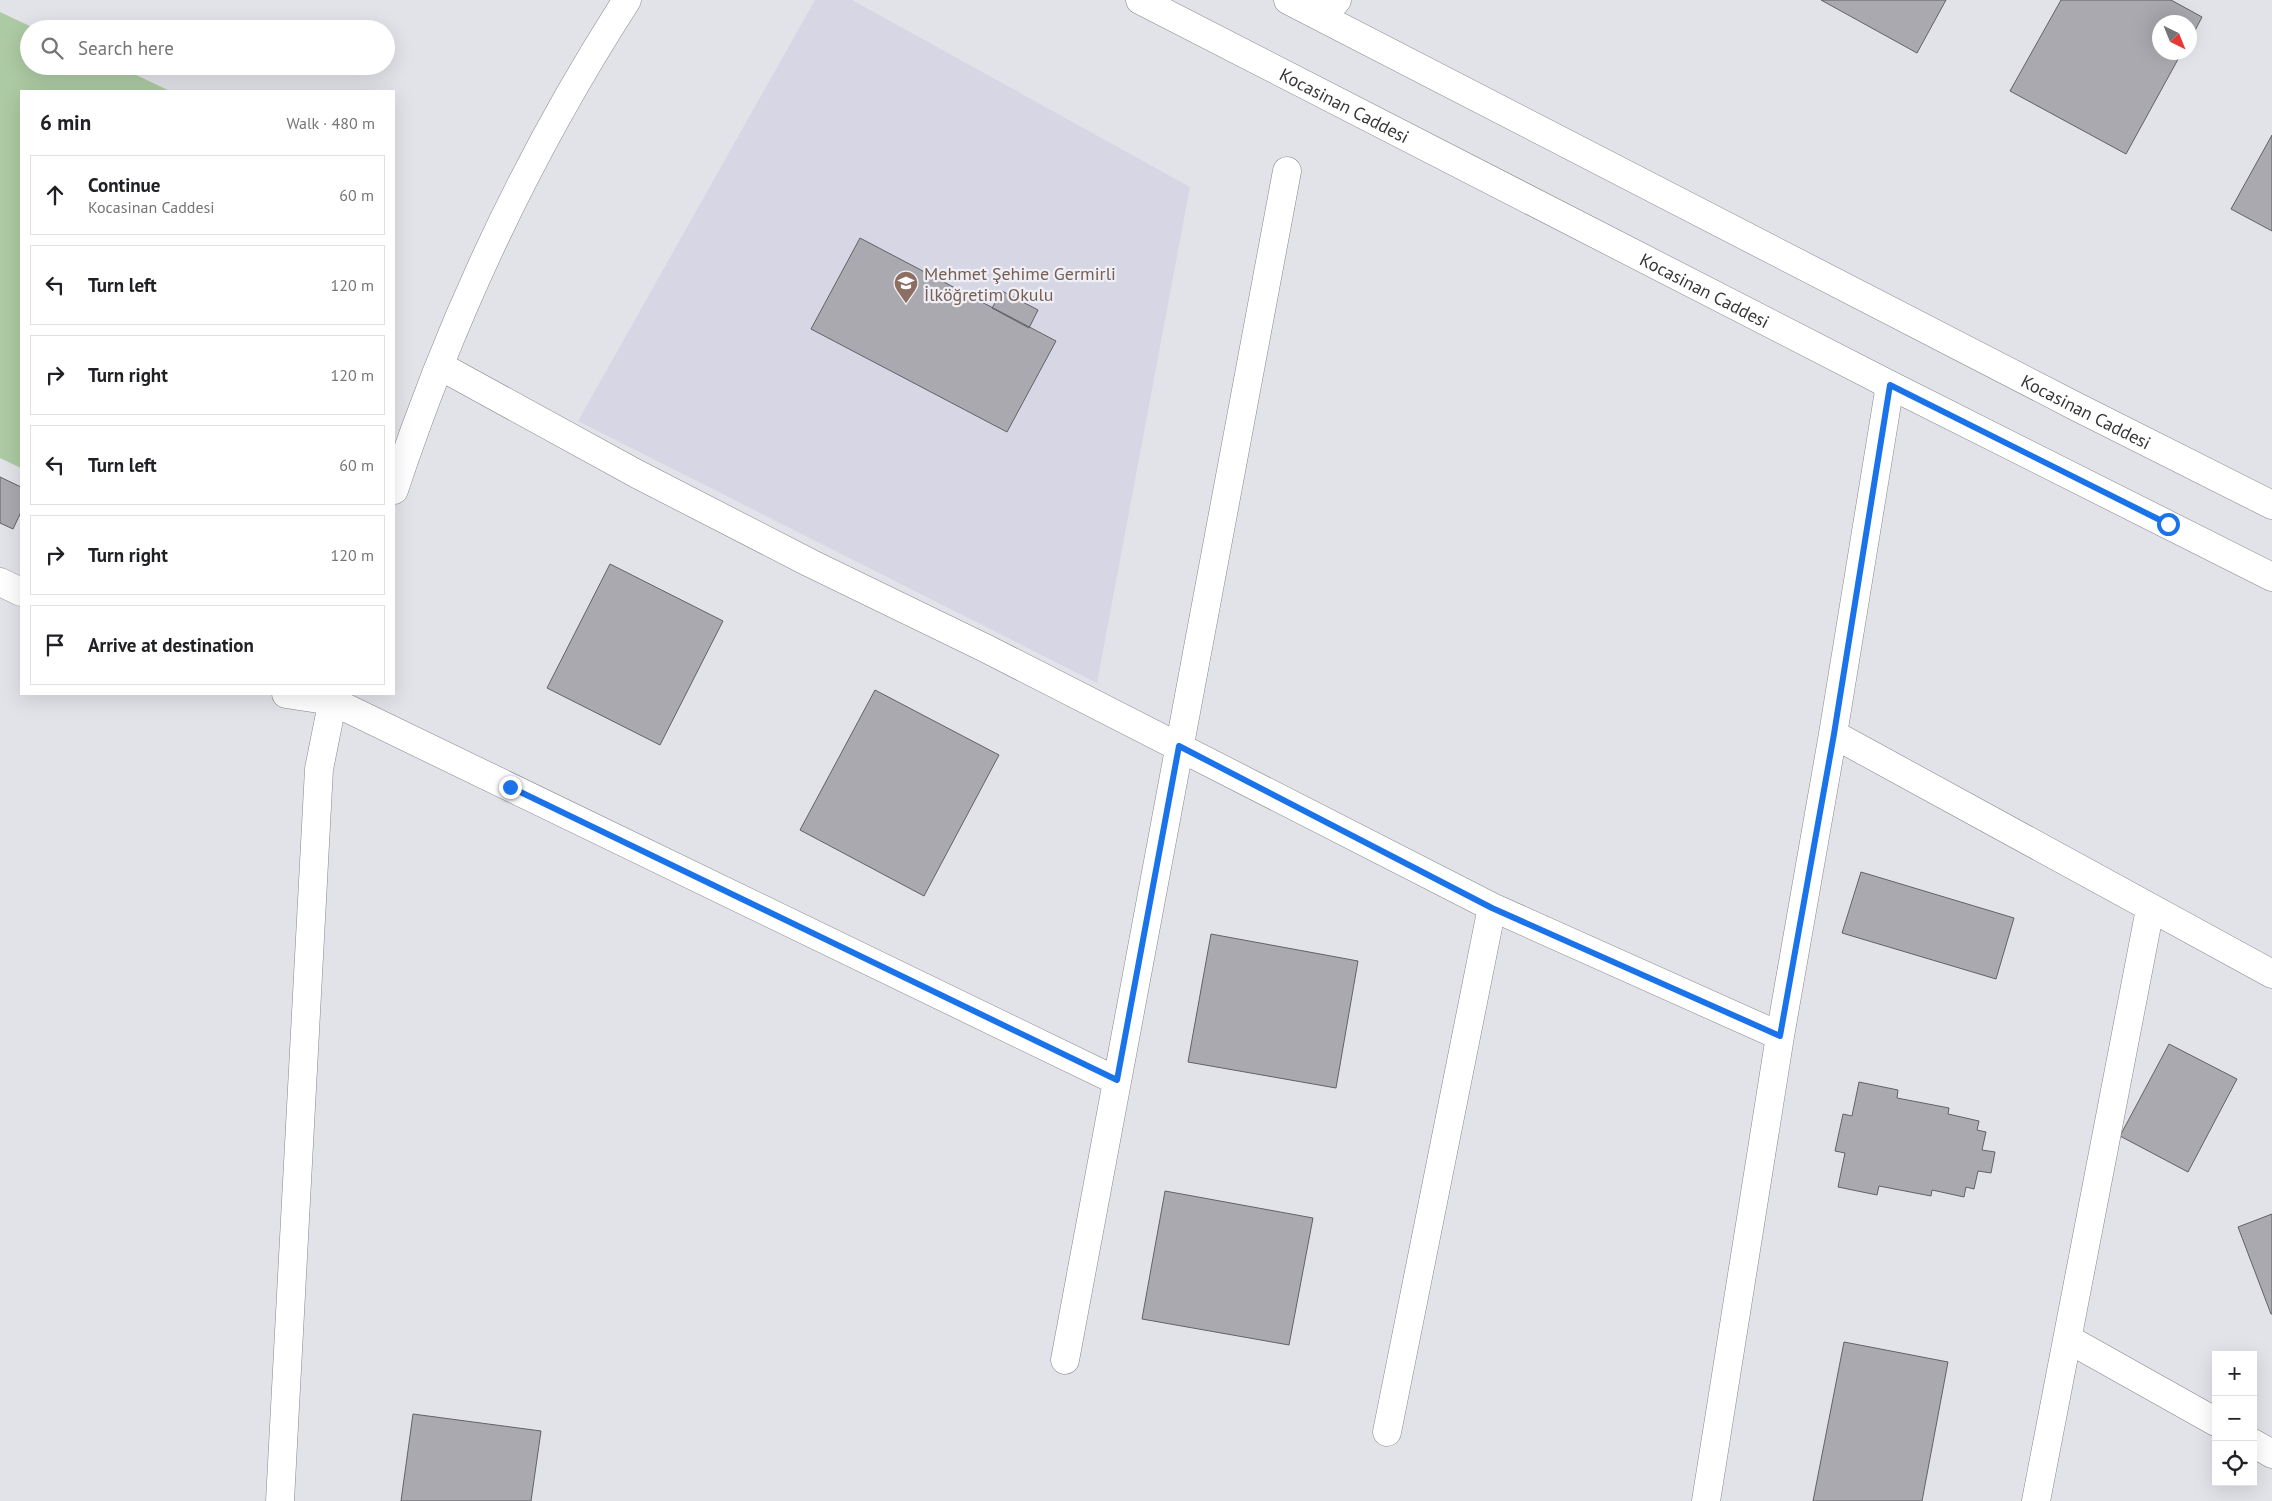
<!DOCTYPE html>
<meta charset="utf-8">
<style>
body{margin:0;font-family:"PT Sans",sans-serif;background:#f6f6f6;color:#202124}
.controls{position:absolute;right:15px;bottom:15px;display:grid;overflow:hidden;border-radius:0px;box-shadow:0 5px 20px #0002}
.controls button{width:45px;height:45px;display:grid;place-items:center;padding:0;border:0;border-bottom:1px solid #e0e0e0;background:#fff;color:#202124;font:25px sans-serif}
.compass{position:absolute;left:2152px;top:15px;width:45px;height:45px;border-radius:50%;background:#fff;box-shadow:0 5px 20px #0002;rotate:137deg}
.stop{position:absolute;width:15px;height:15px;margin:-11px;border:4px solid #1a73e8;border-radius:50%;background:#fff}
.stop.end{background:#1a73e8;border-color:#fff;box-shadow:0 1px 5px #0008}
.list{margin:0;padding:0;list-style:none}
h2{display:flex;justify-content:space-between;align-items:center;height:65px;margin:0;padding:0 20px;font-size:21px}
h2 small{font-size:16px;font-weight:400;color:#757577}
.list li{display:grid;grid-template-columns:32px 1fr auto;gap:15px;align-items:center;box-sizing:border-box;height:80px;margin:0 10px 10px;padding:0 10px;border:1px solid #e0e0e0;border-radius:0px}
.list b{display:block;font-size:19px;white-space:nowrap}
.list p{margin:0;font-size:16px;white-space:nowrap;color:#757577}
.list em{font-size:16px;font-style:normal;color:#757577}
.icon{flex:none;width:28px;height:28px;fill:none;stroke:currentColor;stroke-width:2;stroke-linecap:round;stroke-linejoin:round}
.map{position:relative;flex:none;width:2272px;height:1501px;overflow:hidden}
.search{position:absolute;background:#fff;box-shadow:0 5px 20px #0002;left:20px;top:20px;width:375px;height:55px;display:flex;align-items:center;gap:12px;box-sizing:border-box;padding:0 18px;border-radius:28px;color:#757577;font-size:19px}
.panel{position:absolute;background:#fff;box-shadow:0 5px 20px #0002;left:20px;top:90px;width:375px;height:605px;border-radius:0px}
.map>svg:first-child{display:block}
.built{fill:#d7d6e5}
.green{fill:#accaa3}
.building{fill:#a9a9af;stroke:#616167}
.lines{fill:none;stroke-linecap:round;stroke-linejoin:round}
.minor-casing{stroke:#86868c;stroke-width:29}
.secondary-casing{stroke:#86868c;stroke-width:29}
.minor{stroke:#fff;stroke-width:28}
.secondary{stroke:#fff;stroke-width:28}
.route{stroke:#1a73e8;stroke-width:6}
.labels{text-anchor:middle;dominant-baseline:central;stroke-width:4.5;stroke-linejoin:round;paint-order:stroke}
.street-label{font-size:18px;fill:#37373a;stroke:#efeff6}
.education-label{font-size:18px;fill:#785e54;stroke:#efeff6;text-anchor:start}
</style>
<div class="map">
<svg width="2272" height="1501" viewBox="0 0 2272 1501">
<rect width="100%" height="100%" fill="#e2e2e9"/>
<path class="built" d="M815 0H852L1190 187 1097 683 578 421Z"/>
<path class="green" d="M0 12 36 29H29V66H117L170 91H21V468L0 458Z"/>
<path class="building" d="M1821 0H1946L1917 53Z
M2061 0H2171L2202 17 2190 40V22H2160V52H2182L2126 154 2010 91Z
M2272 135V231L2231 209Z
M860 238 1056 341 1007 432 811 329Z
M1002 291 1038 310 1029 328 992 308Z
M0 477 21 487V512L13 529 0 523Z
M610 564 723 621 660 745 547 688Z
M875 690 999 755 924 896 800 830Z
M1861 872 2014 918 1996 979 1842 933Z
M1211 934 1358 961 1336 1088 1188 1062Z
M2169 1044 2237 1079 2188 1172 2120 1136Z
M1859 1082 1898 1090 1897 1098 1949 1108 1948 1114 1979 1121 1977 1130 1986 1132 1982 1150 1995 1152 1991 1173 1978 1171 1974 1189 1966 1187 1964 1197 1932 1190 1931 1196 1879 1186 1877 1195 1838 1187 1845 1153 1835 1151 1843 1114 1852 1116Z
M1165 1191 1313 1218 1289 1345 1142 1319Z
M2272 1214V1314H2271L2238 1227Z
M1844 1342 1948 1362 1922 1501H1813Z
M413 1414 541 1431 531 1501H401Z"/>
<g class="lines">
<defs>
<path id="minor" d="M1323 16 1337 0
M440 366 637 474 810 563 985 648 1492 907 1780 1036
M394 490C451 318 529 152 627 0
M0 582 21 592
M286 694 332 701 1117 1081
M1833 734 2272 974
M2068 1339 2216 1422
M1065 1360 1287 171
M1387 1432 1492 907
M2253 1443 2272 1454
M280 1501 319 769 334 694
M1706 1501 1780 1036 1833 734 1890 385
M2036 1501 2150 909"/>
<g id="secondary">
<path id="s1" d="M1140 0 1890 385 2272 577"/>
<path id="s2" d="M1288 0 2077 407 2272 505"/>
</g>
</defs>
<use href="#minor" class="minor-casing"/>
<use href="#secondary" class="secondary-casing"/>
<use href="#minor" class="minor"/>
<use href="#secondary" class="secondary"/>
</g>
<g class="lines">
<path class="route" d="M510 787 1117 1080 1179 746 1492 908 1780 1036 1834 734 1890 385 2168 524"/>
</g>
<defs>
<symbol id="school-pin" viewBox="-11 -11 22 30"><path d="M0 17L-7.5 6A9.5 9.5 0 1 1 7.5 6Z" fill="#8d6e63" stroke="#efeff6"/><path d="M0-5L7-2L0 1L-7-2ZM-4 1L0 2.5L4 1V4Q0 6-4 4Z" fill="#fff"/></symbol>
</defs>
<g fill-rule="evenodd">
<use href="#school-pin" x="892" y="269" width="28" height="38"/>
</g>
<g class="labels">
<g class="street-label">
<text stroke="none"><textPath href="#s1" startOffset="230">Kocasinan Caddesi</textPath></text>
<text stroke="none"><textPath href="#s1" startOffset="635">Kocasinan Caddesi</textPath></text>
<text stroke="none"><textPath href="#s2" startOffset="898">Kocasinan Caddesi</textPath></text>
</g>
<g class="education-label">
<text x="924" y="273">Mehmet Şehime Germirli<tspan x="924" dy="21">İlköğretim Okulu</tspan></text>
</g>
</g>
</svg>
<div class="controls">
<button>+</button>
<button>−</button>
<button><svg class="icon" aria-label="locate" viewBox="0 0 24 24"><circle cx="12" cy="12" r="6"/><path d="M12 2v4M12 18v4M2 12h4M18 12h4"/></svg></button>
</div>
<svg class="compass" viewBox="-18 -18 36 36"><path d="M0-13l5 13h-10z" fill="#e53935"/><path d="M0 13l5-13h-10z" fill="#757577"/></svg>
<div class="stop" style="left:2168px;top:524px"></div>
<div class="stop end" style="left:510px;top:787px"></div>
<div class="search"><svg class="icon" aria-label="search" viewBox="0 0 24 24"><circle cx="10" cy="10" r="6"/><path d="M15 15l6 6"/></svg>Search here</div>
<section class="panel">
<h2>6 min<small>Walk · 480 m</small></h2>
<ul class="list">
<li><svg class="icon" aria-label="ahead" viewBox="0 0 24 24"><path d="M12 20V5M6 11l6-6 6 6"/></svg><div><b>Continue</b><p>Kocasinan Caddesi</p></div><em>60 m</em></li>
<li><svg class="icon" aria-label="left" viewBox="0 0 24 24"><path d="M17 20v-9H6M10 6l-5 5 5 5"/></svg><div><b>Turn left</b></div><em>120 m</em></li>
<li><svg class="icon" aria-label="right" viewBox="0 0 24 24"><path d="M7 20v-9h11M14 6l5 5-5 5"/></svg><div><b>Turn right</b></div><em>120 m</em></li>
<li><svg class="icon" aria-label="left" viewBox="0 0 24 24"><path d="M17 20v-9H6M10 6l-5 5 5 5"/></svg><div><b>Turn left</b></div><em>60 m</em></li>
<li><svg class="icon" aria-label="right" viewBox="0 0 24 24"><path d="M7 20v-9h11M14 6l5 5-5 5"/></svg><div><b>Turn right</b></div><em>120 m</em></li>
<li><svg class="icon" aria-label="arrive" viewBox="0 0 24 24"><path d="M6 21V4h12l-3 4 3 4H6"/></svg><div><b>Arrive at destination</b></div></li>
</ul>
</section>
</div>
